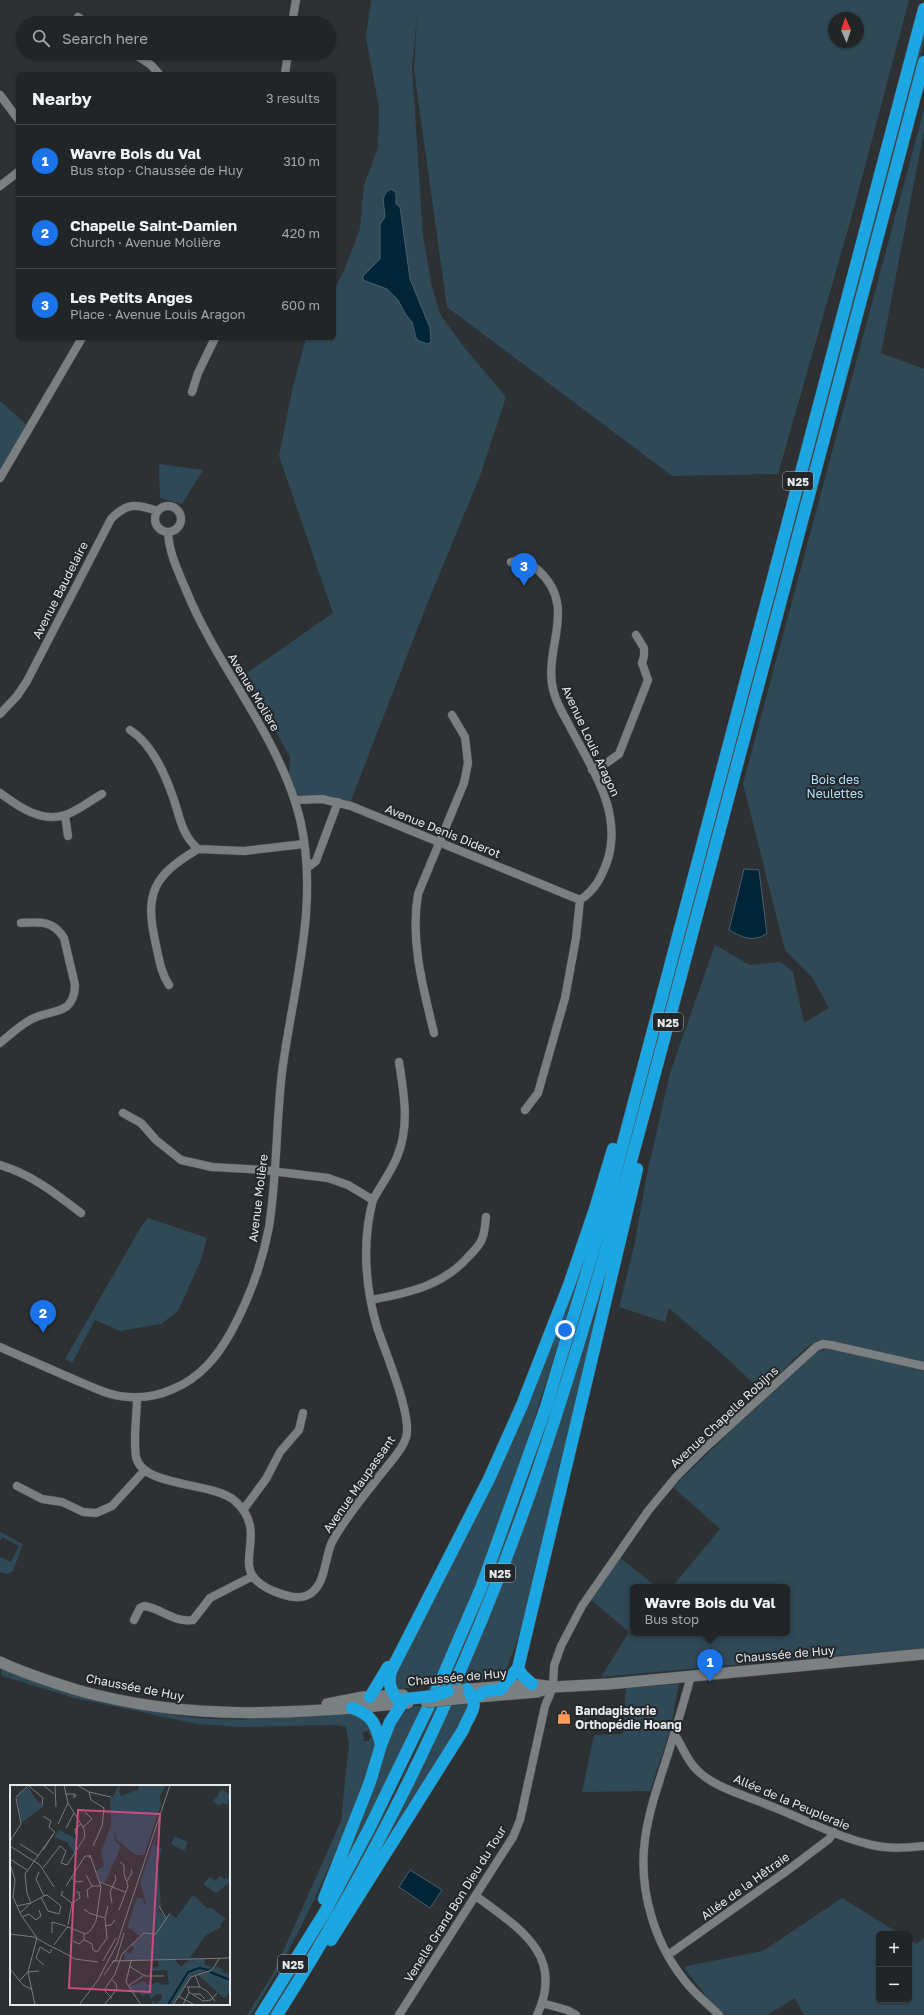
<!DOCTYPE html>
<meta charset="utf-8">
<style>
body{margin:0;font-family:"Golos Text",sans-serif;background:#2a2d2e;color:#f1f3f6}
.controls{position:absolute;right:12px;bottom:12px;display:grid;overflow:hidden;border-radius:6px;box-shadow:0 1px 3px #0004}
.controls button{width:36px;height:36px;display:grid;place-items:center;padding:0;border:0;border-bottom:1px solid #3f4243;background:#222526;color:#f1f3f6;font:20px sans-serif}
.compass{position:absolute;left:828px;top:12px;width:36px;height:36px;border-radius:50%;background:#222526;box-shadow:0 1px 3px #0004;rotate:357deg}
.you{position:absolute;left:565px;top:1330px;width:14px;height:14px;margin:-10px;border:3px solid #fff;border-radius:50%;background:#1a73e8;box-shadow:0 0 0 6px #1a73e833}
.badge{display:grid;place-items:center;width:26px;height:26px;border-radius:50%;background:#1a73e8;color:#fff;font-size:13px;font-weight:700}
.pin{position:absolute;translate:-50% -33px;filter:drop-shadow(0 1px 2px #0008)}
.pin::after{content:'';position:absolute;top:21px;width:14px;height:12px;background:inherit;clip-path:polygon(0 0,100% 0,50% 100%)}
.popup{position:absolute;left:630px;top:1584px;width:160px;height:52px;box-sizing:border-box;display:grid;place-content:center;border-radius:6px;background:#222526;filter:drop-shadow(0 1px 3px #0005);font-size:13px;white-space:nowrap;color:#a2a5a7}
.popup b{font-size:15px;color:#f1f3f6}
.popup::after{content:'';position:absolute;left:50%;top:100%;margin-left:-8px;border:8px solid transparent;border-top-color:#222526}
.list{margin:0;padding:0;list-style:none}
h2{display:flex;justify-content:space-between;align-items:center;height:52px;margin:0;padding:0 16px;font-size:17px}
h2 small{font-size:13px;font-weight:400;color:#a2a5a7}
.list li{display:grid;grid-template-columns:26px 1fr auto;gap:12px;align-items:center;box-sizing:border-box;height:72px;padding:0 16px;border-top:1px solid #3f4243}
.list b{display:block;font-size:15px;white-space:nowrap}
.list p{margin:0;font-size:13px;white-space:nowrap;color:#a2a5a7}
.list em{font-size:13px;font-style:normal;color:#a2a5a7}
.icon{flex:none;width:22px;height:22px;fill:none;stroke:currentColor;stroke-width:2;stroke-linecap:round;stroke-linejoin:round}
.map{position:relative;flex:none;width:924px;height:2015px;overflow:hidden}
.search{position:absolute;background:#222526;box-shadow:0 1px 3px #0004;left:16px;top:16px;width:320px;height:44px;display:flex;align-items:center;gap:10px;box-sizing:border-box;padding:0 14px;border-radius:22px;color:#a2a5a7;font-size:15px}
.panel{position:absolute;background:#222526;box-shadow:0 1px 3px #0004;left:16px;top:72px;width:320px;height:268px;border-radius:6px}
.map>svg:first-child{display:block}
.green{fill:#304957;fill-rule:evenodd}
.water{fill:#012536;stroke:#46606c}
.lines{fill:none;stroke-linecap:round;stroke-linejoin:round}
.street-casing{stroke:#4c4f51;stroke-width:9}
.secondary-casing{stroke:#4c4f51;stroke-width:12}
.highway-casing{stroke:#4c4f51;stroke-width:13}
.street{stroke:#7a7f82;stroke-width:8}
.secondary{stroke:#7a7f82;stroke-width:11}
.highway{stroke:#1ca7e3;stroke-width:12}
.secondary-bridge-casing{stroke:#4c4f51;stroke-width:12;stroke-linecap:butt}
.highway-bridge-casing{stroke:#4c4f51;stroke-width:13;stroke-linecap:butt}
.secondary-bridge{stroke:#7a7f82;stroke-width:11}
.highway-bridge{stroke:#1ca7e3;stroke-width:12}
.labels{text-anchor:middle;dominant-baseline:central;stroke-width:4;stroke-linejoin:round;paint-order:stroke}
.shield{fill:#232729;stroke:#acafb1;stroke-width:1}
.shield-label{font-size:11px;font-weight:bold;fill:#e7e9eb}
.street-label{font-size:12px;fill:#e7e9eb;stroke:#232729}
.park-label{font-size:12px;fill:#b0e1fd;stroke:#232729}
.poi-label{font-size:12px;font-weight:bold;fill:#e7e9eb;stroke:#232729;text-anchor:start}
.inset-river{fill:none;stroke:#012536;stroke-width:2}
.inset-road{fill:none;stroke:#777b7d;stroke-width:1}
.view{fill:#cb4c7f;fill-opacity:0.15;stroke:#cb4c7f;stroke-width:2}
.inset-edge{fill:none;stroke:#e7e9eb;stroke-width:2}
</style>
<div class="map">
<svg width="924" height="2015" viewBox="0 0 924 2015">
<rect width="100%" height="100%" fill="#2d3133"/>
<path class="green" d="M371 0H909L854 208 778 474 672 476 447 307 414 70 417 15 412 67 423 236 432 287 440 314 463 346 506 397 480 476 427 604 350 803 321 795H296L289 774 290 757 244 675 333 613 279 456 293 386 306 338H334V289L343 273 360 229 364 185 378 148 379 108 366 38ZM834 18H858V42H834Z
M924 30V43L671 987V980Z
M924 109V131L881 353 924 369V1648L601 1677 629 1632 589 1598 619 1557 657 1587H633V1633H787V1587H672L720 1529 673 1487 731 1431 817 1352 826 1349H835L840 1343C833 1341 826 1339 818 1341 804 1345 774 1381 763 1392L720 1352 669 1308 665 1322 619 1307 635 1242 647 1174 670 1073 715 945 750 965 779 962 785 965 793 972 804 1023 829 1008 812 977 785 950 743 784Z
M0 401 27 425 0 471Z
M159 464 203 470 182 504 160 498Z
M657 1036 659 1037C632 1136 605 1235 575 1333 560 1386 544 1439 525 1490 459 1674 375 1850 270 2015H267C302 1954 340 1894 374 1832 418 1752 453 1668 488 1584Z
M148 1218 207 1238 201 1260 178 1311 161 1324 120 1331 95 1320 72 1363 65 1359 141 1227Z
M620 1224 523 1625 503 1678 462 1683 453 1703 470 1702 466 1715 352 1899 449 1710Z
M585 1255C548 1381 508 1505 459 1626 424 1711 382 1792 339 1873L354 1840 398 1716 411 1707 421 1706 430 1685 399 1689 395 1684 393 1678 528 1402 559 1328Z
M0 1532 23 1544 13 1571 7 1574 0 1572V1557L11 1562 19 1546 2 1537 0 1541Z
M0 1668C53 1682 106 1700 160 1712 221 1726 286 1717 347 1711L361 1716 375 1735H369V1731L363 1732 364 1741H369L370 1737H375C376 1757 364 1779 357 1798 329 1873 294 1947 251 2015H247L273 1974 341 1821 349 1744 346 1727 335 1725 240 1727 198 1724 74 1698 2 1676Z
M679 1684 670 1731 650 1791 582 1792 594 1735 623 1734 626 1688Z
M842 1898 900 1934H879V2000H909V1940L917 1944 924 1938V2015H804L795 1998 767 2015H725L710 2001 684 1968 687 1966 763 1951Z"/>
<path class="water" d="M391 189 396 193V204L400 207 410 279 430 328 431 341 428 344 419 341 416 338 412 322 406 315 398 300 387 289 363 280V276L380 259V224L385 217C385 206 379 195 391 189Z
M744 869 759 870 767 934C751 942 744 938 729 930Z
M410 1870 442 1890 430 1908 399 1887Z"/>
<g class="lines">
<defs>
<path id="street" d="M78 17 87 23
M292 23 296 0
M133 53 151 65 159 74
M285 74 288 53
M0 95 18 119
M0 186 18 172
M192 392 198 373 215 338
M0 478 82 338
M155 519a13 13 0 1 1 26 0a13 13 0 1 1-26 0Z
M511 562C522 559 530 563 538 570 580 608 541 649 554 693 557 704 563 714 568 723 590 766 624 811 607 862 601 878 595 890 580 900
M0 714 17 696 27 681 111 519C127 502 137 504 158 511
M130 730C152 744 166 776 174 800 180 818 182 835 198 849L244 851 304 844
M592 770 608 762 619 754 648 680 642 663 644 656V648L636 635
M0 793C18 806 40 823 65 815 76 812 91 800 102 794
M295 800 322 799 351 806 580 900
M65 815 68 836
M307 868 316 861 338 802
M169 985C161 973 159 959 156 945 144 893 153 876 198 849
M434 1033C423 987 410 941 418 894L464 783 468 763 465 737 452 715
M0 1043C10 1035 19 1026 30 1020 49 1008 74 1018 75 985L64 938C53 920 39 922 21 923
M525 1110 538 1093 565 998 576 938 580 900
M123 1113 141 1123 156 1140 181 1160 212 1167 263 1170 328 1178 348 1185 373 1200C362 1240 365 1287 377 1327 385 1352 413 1416 406 1438 402 1450 392 1460 385 1469 367 1492 346 1516 332 1542 324 1559 326 1586 308 1595 295 1602 266 1590 256 1580 236 1561 268 1530 235 1501 212 1481 143 1488 136 1457 133 1438 137 1416 137 1397
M0 1165C31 1174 55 1193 81 1213
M373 1200C381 1185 391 1172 397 1157 410 1126 404 1094 399 1062
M371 1300C408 1293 443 1286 469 1256 474 1251 480 1245 482 1239 485 1232 485 1224 486 1217
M0 1347C22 1357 44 1366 66 1376 86 1384 107 1396 129 1397 143 1398 160 1395 173 1389 200 1378 217 1357 231 1332 249 1299 262 1264 269 1227 277 1176 276 1124 282 1072 293 988 320 904 300 819 279 735 218 669 186 590 178 571 169 553 168 532
M17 1486 42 1499 62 1502 83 1512 96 1513 112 1506 144 1471
M243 1510 266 1479 280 1452 299 1430 303 1413
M134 1620 140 1608 144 1606C161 1608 174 1623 193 1620L210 1598 253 1576
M691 1676C684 1702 676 1728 668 1754 659 1782 649 1810 645 1839 638 1891 655 1948 691 1988 699 1997 710 2006 719 2015
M674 1734C683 1746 686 1760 697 1770 714 1788 750 1797 773 1807 806 1820 837 1837 872 1845 889 1849 907 1848 924 1846
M476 1896C517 1927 566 1954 537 2015
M668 1955 788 1870 829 1839 834 1832
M542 2003 567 2010 576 2015
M399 2015 513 1837 520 1820 545 1706 553 1687 554 1666 561 1646 582 1606 648 1511 676 1477 703 1450 816 1347 823 1344 831 1345 924 1366"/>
<path id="secondary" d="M0 1662C25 1674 51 1682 77 1690 191 1722 292 1714 408 1703
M459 1690 532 1684 553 1687 609 1684 924 1654
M455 1699 537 1692 549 1688
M327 1704 363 1697 403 1695"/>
<path id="highway" d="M518 1668 522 1675 532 1684
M478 1696 486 1691 500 1690 518 1668 637 1169
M370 1697 388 1667
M401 1704C392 1692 387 1686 391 1671L489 1479 522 1405 569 1285 595 1209 613 1149
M352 1708C373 1715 376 1725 381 1745
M324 1899 370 1782 381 1745 390 1722 405 1699 425 1697
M331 1940 463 1730C470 1711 481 1708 467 1689
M261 2015 325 1912 370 1827 440 1683 481 1588 546 1407 604 1215 924 9
M277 2015C381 1852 466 1675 530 1493 597 1300 647 1102 700 904 774 624 850 343 924 62"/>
</defs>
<use href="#street" class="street-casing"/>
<use href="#secondary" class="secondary-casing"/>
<use href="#highway" class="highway-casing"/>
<use href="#street" class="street"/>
<use href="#secondary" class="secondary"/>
<use href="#highway" class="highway"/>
<defs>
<path id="secondary-bridge" d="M440 1692 459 1690
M426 1702 455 1699"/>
<path id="highway-bridge" d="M425 1697 434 1696 448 1691"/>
</defs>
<use href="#secondary-bridge" class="secondary-bridge-casing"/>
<use href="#highway-bridge" class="highway-bridge-casing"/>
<use href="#secondary-bridge" class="secondary-bridge"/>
<use href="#highway-bridge" class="highway-bridge"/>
</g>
<defs>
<symbol id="shop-bare" viewBox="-9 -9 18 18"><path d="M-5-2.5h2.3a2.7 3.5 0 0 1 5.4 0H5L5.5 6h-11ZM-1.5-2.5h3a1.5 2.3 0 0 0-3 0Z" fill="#fe9b59" stroke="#232729" stroke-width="2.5" paint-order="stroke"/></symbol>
</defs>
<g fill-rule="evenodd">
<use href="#shop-bare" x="554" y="1707" width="20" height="20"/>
</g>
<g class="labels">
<g class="shield">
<rect x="783" y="472" width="30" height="18" rx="3"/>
<rect x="653" y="1013" width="30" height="18" rx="3"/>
<rect x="485" y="1564" width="30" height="18" rx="3"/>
<rect x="278" y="1955" width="30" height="18" rx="3"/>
</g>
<g class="shield-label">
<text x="798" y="481">N25</text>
<text x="668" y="1022">N25</text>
<text x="500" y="1573">N25</text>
<text x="293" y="1964">N25</text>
</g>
<g class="street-label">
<text transform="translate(60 590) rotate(-63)">Avenue Baudelaire</text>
<text transform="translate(254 692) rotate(59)">Avenue Molière</text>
<text transform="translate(591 741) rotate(65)">Avenue Louis Aragon</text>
<text transform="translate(443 831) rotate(22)">Avenue Denis Diderot</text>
<text transform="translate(258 1198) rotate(-83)">Avenue Molière</text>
<text transform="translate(724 1417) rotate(-43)">Avenue Chapelle Robijns</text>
<text transform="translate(359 1484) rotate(-55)">Avenue Maupassant</text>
<text transform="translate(785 1654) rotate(-5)">Chaussée de Huy</text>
<text transform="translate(457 1677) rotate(-5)">Chaussée de Huy</text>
<text transform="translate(135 1687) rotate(11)">Chaussée de Huy</text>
<text transform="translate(792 1802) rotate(23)">Allée de la Peupleraie</text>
<text transform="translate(745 1886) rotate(-36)">Allée de la Hêtraie</text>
<text transform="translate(455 1904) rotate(-58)">Venelle Grand Bon Dieu du Tour</text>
</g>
<g class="park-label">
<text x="835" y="779">Bois des<tspan x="835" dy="14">Neulettes</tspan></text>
</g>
<g class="poi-label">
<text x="575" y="1710">Bandagisterie<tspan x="575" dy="14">Orthopédie Hoang</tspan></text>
</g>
</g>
<g transform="translate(10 1785)">
<rect width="220" height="220" fill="#2d3133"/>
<path d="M128 0H156L150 11 151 20 134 70H125L106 54 104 39 105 55 111 62 95 97H90L86 86 94 81 91 67 101 40 100 12H103L108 1 111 2 109 6 111 11 129 4ZM19 2 25 14 34 21 11 38 7 11ZM212 4 220 10V13L217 20 212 18 210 21 203 17ZM151 34 144 60 152 63 148 79 151 122 148 125 156 133 160 129 166 133 183 110 197 123H202L216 134 210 139 211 142 195 151 180 173 113 176 116 172 113 169 115 165 120 169 124 163 121 159 136 148 129 151 121 144 117 143 127 112 133 114 134 119 136 118 130 98ZM49 45 63 52 67 56 65 60 68 63 65 69 57 57 44 52ZM165 51 178 57 174 66 161 59ZM210 91 214 94 220 92V97L206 108 193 99 200 92 205 96ZM180 174H195L194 179 203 183 182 191 162 220H141L142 215 146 219 152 214V209H147L141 214 138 209 131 211 129 205 124 208 119 202 133 196 140 201 147 197 152 200 159 199 157 185 141 186V183L149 182 148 175H165L171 182ZM206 182 214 184 212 187 220 190V207L214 213 187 189 203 185Z" fill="#304957"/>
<path class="inset-river" d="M200 187 220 195M158 220 178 187 189 183 199 185"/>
<path class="inset-road" d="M33 0 44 9M45 0 46 22M67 0 79 7 101 12M19 1 33 13 32 20M79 7 81 15 94 23 92 42M55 9H64L66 10 64 13V9M6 12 18 1M48 39 58 18M73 42 82 34 75 27M56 43 64 28M66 50 65 44 71 39M0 56 11 39 6 13M10 59 29 71M0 61 30 80 44 102M83 61 92 41M33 65 43 49M0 74 17 85M0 79 5 95 3 112 11 130 27 153 18 187 25 220M33 83 50 61 56 66 51 78 57 80 75 52 74 44 58 18 54 0M29 87 26 94 34 111 21 118 17 108 15 89 45 47 39 42 41 36 33 31M76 90 82 101H91M61 92 67 97 73 96M117 96 122 88 121 84M90 97 115 107M56 101 75 71H80M53 106 51 110 62 118 58 140M31 112 38 126 49 129 51 121 37 110 34 111M78 113 77 105 82 101M62 118 70 113 69 107H66M102 118 100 107 106 94 105 90M7 121 21 118 10 128M149 121 156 133M109 125 118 101 114 89V80L110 77M12 132 19 129 26 135 31 131 29 125M95 133 98 121M95 141 101 140 105 135M58 142 76 149 81 145 86 136 91 102 80 70V73M42 148V137L56 141M0 149 24 152 46 164M74 149V155L82 159 83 165 87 167 97 153 95 133 79 128 74 124M63 156 69 159 74 155M44 160 58 141 57 143M45 163 65 174 88 177M93 176 106 153M103 176 220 173M121 176 116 197 131 220M102 177 106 175 114 148M34 180 26 173 30 162 40 168 42 164M119 181 135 191H154M0 184 13 200 21 204M94 190 103 177M185 190 190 202 197 206 205 216M9 196 18 187 29 186M118 201 133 191M177 202H190M178 202 179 207 193 216 201 215 207 208M183 209H190L195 214M168 211 185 220M102 213 94 205 105 189 112 169 134 148 146 149 160 128M69 220 88 195 107 159 160 0M94 220 107 204 106 199 101 194M163 220 181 192 202 185 209 174M173 220 179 207"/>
<path class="view" d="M68 25 150 29 140 207 59 203Z"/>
<rect width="220" height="220" class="inset-edge"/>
</g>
</svg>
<div class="controls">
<button>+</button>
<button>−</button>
</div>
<svg class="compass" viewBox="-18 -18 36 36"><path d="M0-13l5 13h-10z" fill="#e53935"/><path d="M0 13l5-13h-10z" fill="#a2a5a7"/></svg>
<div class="you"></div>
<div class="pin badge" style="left:710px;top:1682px">1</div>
<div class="popup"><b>Wavre Bois du Val</b>Bus stop</div>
<div class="pin badge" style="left:43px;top:1333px">2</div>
<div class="pin badge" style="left:524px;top:586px">3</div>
<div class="search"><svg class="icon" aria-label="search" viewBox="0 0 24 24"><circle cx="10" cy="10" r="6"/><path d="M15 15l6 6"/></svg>Search here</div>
<section class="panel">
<h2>Nearby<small>3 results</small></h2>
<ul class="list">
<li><span class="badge">1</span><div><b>Wavre Bois du Val</b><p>Bus stop · Chaussée de Huy</p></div><em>310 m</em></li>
<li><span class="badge">2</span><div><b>Chapelle Saint-Damien</b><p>Church · Avenue Molière</p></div><em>420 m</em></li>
<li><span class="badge">3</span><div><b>Les Petits Anges</b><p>Place · Avenue Louis Aragon</p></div><em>600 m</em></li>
</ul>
</section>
</div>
